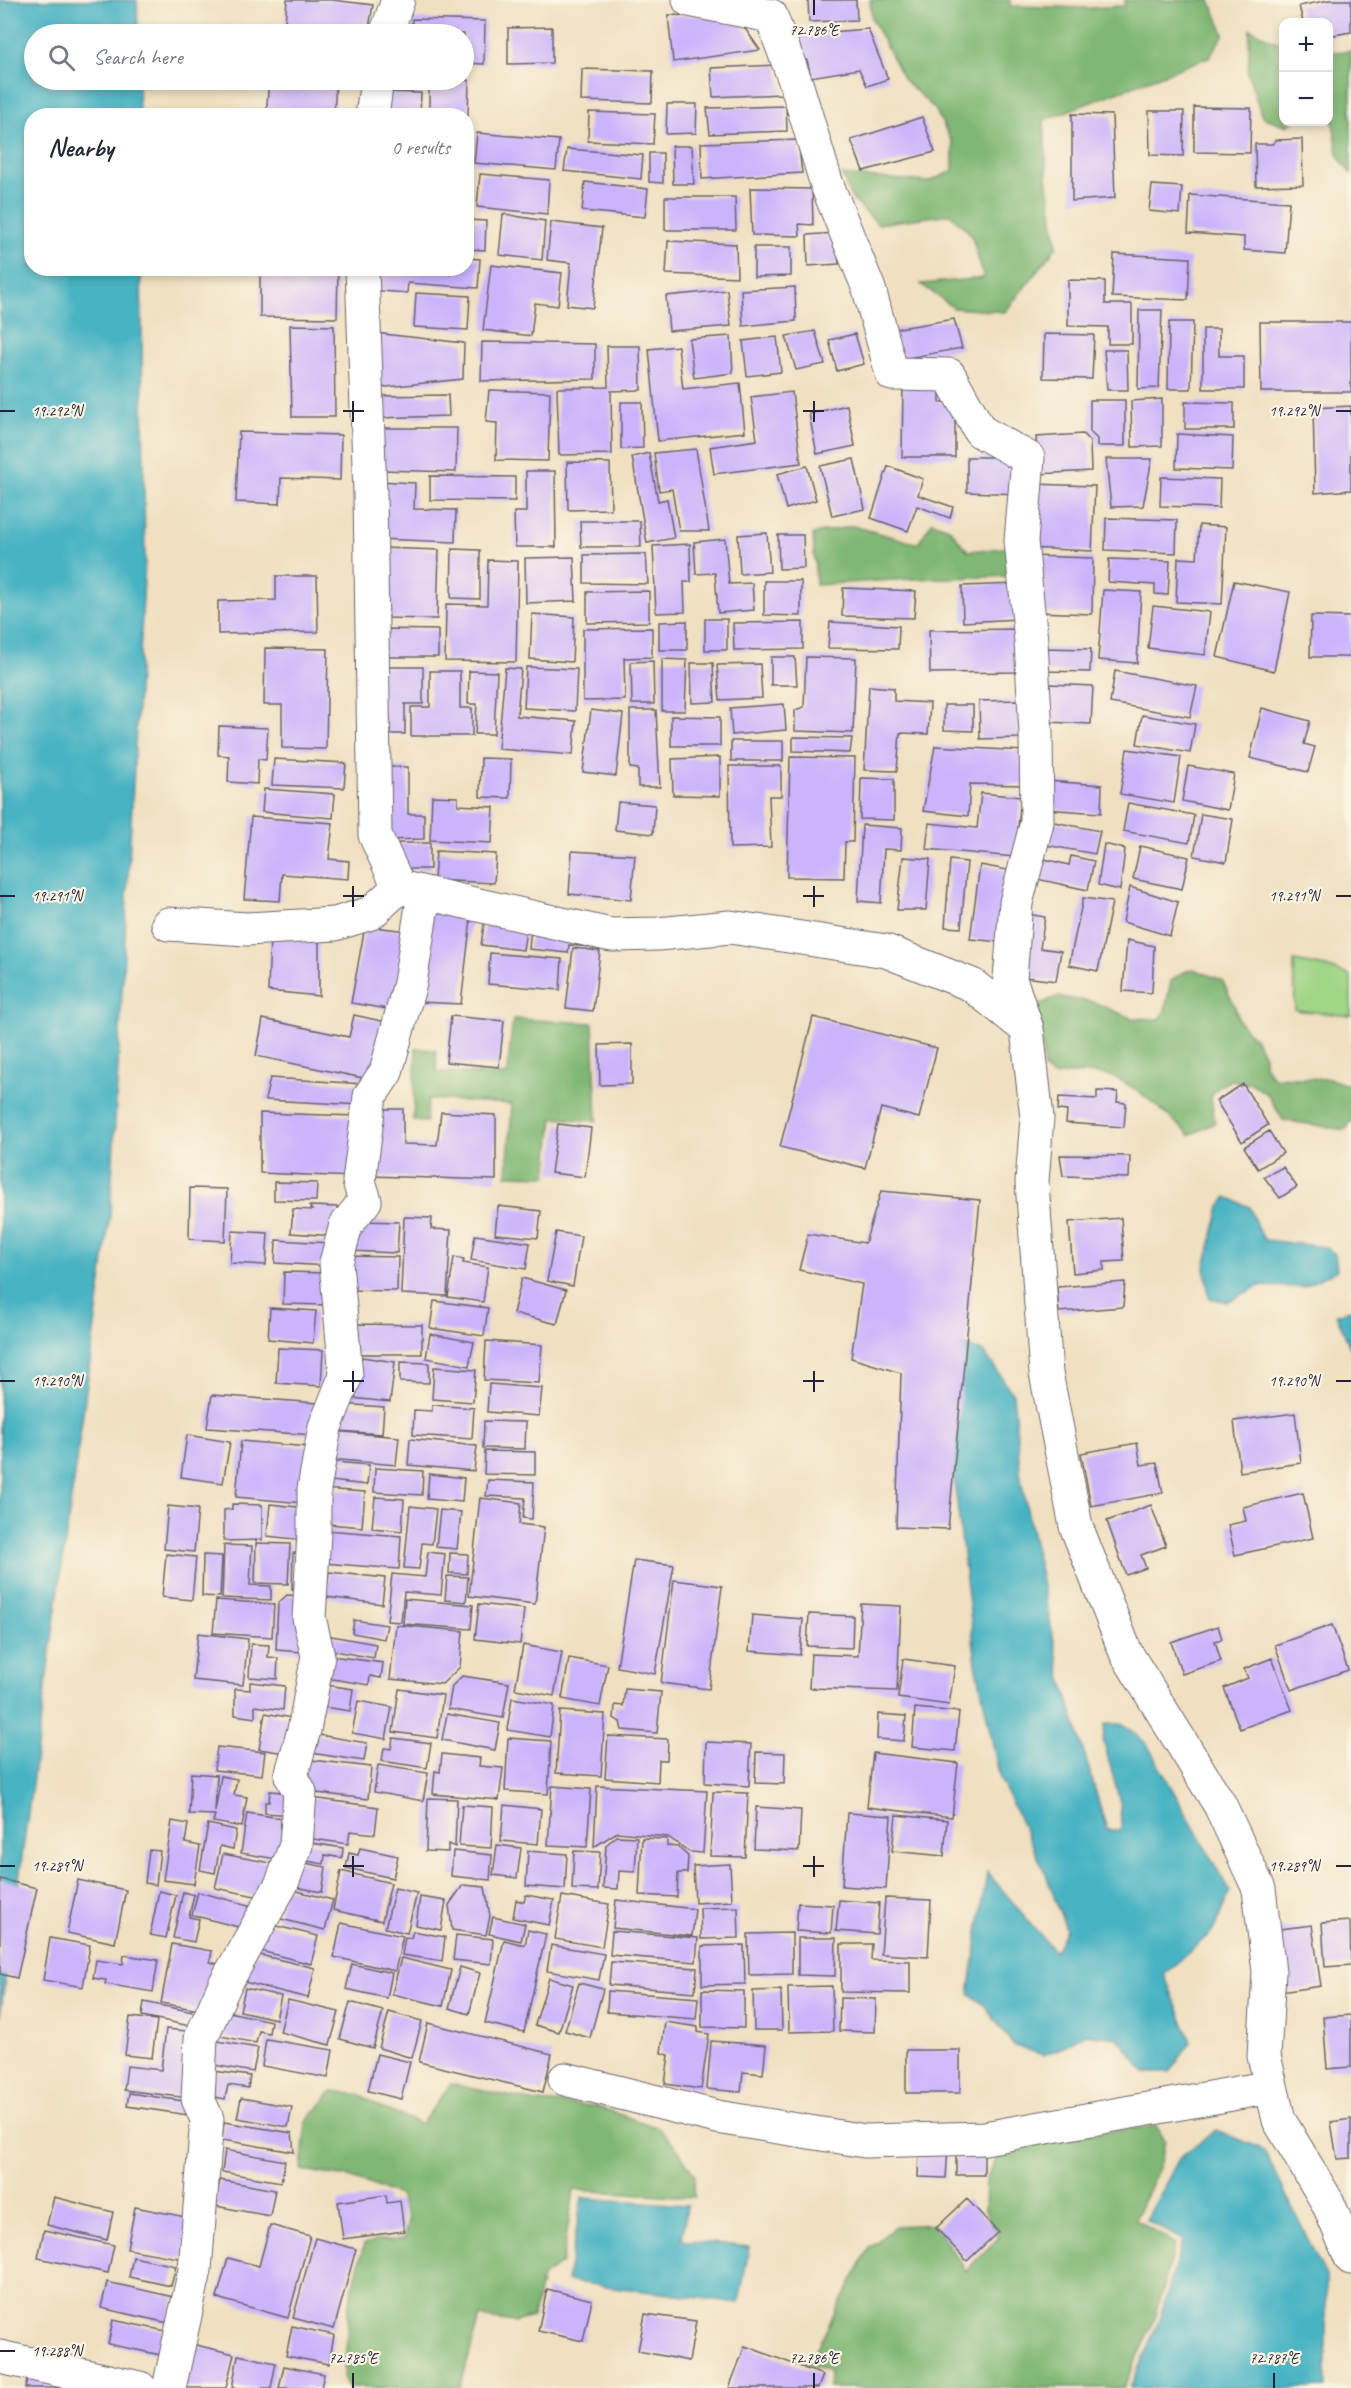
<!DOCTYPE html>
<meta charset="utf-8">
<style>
body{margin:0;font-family:Caveat,sans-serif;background:#f2f2f3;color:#1f2937}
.controls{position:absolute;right:18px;top:18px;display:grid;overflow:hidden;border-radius:12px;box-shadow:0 3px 9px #0003}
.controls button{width:54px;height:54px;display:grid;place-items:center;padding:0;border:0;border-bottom:2px solid #e0e1e3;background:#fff;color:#1f2937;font:30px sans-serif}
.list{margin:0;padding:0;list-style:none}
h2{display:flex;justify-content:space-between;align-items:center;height:78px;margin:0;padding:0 24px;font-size:26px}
h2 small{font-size:20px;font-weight:400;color:#747a83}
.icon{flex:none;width:33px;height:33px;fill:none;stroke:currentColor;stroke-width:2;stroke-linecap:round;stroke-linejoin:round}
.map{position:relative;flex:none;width:1351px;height:2388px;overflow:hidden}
.search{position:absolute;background:#fff;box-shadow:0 3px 9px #0003;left:24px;top:24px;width:450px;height:66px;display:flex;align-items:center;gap:15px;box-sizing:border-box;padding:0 21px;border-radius:33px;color:#747a83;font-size:22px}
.panel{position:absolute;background:#fff;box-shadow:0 3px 9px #0003;left:24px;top:108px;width:450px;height:168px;border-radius:24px}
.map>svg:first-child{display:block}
.green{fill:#a1d687;stroke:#627c61;stroke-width:1.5}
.forest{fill:#80b774;stroke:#516c58;stroke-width:1.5}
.water{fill:#46b3c3;stroke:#346a7f;stroke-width:1.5}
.building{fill:#cab4fc}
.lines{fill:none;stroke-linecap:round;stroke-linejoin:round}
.minor-casing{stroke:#6a646a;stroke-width:35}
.minor{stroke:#fff;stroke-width:33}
.ticks{fill:none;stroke:#22223b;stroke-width:2}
.ticks-label{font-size:15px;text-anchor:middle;fill:#22223b;stroke:#fcf5e5;stroke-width:4.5;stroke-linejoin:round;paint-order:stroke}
</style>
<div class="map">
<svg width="1351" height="2388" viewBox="0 0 1351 2388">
<rect width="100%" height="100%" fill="#fcf5e5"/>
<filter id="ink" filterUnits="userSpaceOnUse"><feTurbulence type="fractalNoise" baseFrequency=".0167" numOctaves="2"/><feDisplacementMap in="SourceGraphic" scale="12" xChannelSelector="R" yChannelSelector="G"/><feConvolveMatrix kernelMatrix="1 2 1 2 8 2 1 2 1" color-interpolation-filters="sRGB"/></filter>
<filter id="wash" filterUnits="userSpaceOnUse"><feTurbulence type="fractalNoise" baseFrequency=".008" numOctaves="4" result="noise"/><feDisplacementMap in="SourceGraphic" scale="24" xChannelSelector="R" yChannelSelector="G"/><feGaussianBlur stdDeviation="1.35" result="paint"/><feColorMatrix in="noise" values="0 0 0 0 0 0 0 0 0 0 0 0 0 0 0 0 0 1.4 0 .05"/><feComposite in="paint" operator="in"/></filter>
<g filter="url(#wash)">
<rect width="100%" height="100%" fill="#f0e0c1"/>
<path class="green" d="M1294 961 1326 967 1351 976V1016L1295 1010Z"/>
<path class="forest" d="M870 0H1010V6L1089 8 1124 6 1125 0H1210L1224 34 1209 57 1044 120 1047 177 1057 246 1005 312 954 308 921 284 984 278 971 234 950 214 878 224 852 199 842 175 928 182 953 171V144L935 109 904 80 872 19Z
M1250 29 1283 45 1284 122H1293L1287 126 1262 117 1248 73Z
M1351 51V174L1339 158 1329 99 1328 52Z
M932 522 949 528 968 551 1016 547V576L910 579 816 585 813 534 853 526 918 544Z
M1193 969 1222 980 1235 1007 1239 1021 1257 1042 1264 1056V1065L1273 1077 1330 1079 1351 1086V1122L1345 1130 1283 1120 1268 1095 1252 1084 1232 1080 1219 1086 1211 1097 1215 1123 1190 1135C1170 1118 1134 1083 1110 1076 1093 1071 1070 1074 1053 1076L1044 1070 1039 1005 1056 997 1093 1002 1131 1018 1160 1019 1165 1010 1171 981 1182 973Z
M513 1019 593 1023 597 1121 553 1118 547 1176 507 1175 512 1104 428 1099 426 1122 413 1121 416 1048 436 1051 437 1072 507 1075Z
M451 2084 537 2102 595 2106 659 2128 679 2151 695 2176 694 2197 574 2190 562 2263 542 2277 533 2317 514 2322 480 2317 460 2388H349L344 2379 349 2303 364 2244 378 2240 404 2239 408 2220 399 2195 349 2177 301 2170 306 2122 332 2091 361 2095 381 2108 421 2124Z
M1156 2126 1165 2141 1158 2170 1135 2219 1175 2244 1154 2319 1124 2388H828L830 2371 806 2363 819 2344 869 2248 896 2226 934 2224 966 2271 999 2237 985 2211 986 2179 1002 2149 1061 2137Z"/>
<path class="water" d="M0 0H137L138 34H34V80H138L139 115 32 116V268L141 269 145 560 110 1216 0 2017Z
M1227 1197 1250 1207 1257 1228 1265 1240 1325 1247 1335 1254 1337 1270 1303 1287 1259 1286 1227 1302 1209 1298 1205 1267 1220 1206Z
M1351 1310V1350L1336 1314Z
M958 1343 984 1352 1013 1394 1021 1480 1061 1675 1107 1830H1121L1120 1801 1103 1740 1105 1724H1123L1147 1744 1230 1892 1213 1931 1164 1974 1191 2042 1169 2073H1145L1118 2038 1085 2034 1059 2049 1043 2055 1013 2045 986 2007 969 1993 987 1872 1055 1952 1066 1929 1045 1872 1000 1779 976 1664 941 1367Z
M1216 2130 1264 2150 1326 2276V2388H1130L1159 2320 1183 2240 1146 2220 1180 2157Z
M582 2198 687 2205 682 2240 749 2247 739 2303 567 2281Z"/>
<g id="blocks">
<path class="building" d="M287 0H332L373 5 368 34H284Z
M808 0H856L857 20 809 22Z
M1329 0H1351V32L1328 36V22H1303L1299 6Z
M668 15 737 17 760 50 673 62Z
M412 19 485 21 484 64 464 63V34H411Z
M552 27V63L508 64V28Z
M868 29 888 79 867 86 859 69 811 77 807 60H799L791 35Z
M777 65 782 94 713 97 711 68Z
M582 69 653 71 652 103 581 101Z
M269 80 336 81 334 116H266Z
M429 80H469L468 116H429Z
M386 92 421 93 420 116H385Z
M667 104H697L696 133 666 134Z
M786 106 787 131 710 134 707 108Z
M1194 107 1251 108 1250 153 1194 152Z
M1149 111H1184L1183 156 1150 155Z
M589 112 655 114 653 144 588 141Z
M1072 114 1112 115 1115 198 1072 201Z
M922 117 935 152 863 171 851 140Z
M477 133 559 140 556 170 474 163Z
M1302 139 1303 185 1256 186 1255 144H1273L1275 140Z
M798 140 802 173 702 179 701 143Z
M672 146H692L694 184H673Z
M567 149 643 155 641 179 564 171Z
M649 153H663V183L649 182Z
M466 169 471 170 470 199H466Z
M480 174 549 180 547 214 477 207Z
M585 182 648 189 645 217 582 211Z
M1152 185 1182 187 1180 214 1149 211Z
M750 188 812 189 813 225 799 224 800 236 752 235Z
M1190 195 1289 202 1285 253 1244 250V237L1188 233Z
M665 197H735L736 230H665Z
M503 214 545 221 542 260 499 255Z
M466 220 486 221 485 250 466 249Z
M551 222 602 228 593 308 567 305 571 263 547 260Z
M836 233 839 264 808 266 807 235Z
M668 241 736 244 737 277 666 274Z
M754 247H791V276L754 277Z
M1114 254 1190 258 1188 300 1112 297Z
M466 258 480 259 478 288 408 283 407 293 368 290 369 268H466Z
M491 265 562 273 558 306 535 303 531 336 483 330Z
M260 268H338L337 318 260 317Z
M1068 280 1105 281V304H1132V344H1108V327L1068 326Z
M795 287 796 321 743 326 741 290Z
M727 290 731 326 669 331 666 296Z
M416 293 470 296 468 330 414 327Z
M1139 310H1162L1159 388 1138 389Z
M954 319 962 348 902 359 894 329Z
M1169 322H1193L1191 389H1168Z
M1260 322H1351V392H1261Z
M290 325 334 326 335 417H292Z
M1203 329H1219V356H1244V389H1203Z
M815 331 825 364 796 370 786 336Z
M374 333 464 343 463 379 377 388Z
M855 334 864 364 837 371 829 340Z
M1044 334 1094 335 1092 379 1043 378Z
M731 336 733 373 694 378 689 339Z
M777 337 781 372 747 376 743 341Z
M482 342 595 344V379L481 381Z
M607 346H640L641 390 611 391 612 454 559 455 557 388 608 387Z
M678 346 683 389 740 383 745 432 658 441 649 349Z
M1104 350H1127L1128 390H1107Z
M903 380H940V402H955V457H902Z
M489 390 550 392 548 461 496 460 497 423 486 422Z
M792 392 801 463 714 474 710 447 757 440 751 397Z
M448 395 449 416 375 418V396Z
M1162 399V446L1132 447 1131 401Z
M1090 400H1125V446H1097V439L1090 432Z
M621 402H642L643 448 621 449Z
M1185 402 1234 403V429H1185Z
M847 405 855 446 817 454 809 414Z
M1351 406V490L1315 493 1313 408Z
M378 428H457L456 472 379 470Z
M239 432 341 435 340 480 281 478 280 504 236 502Z
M1083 434 1090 442 1091 471 1038 474 1036 437Z
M1177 434 1233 437 1232 470 1176 468Z
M696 449 709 531H679L672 489 659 491 654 453Z
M649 453 658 501 667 499 674 538 647 543 632 457Z
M967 457H1007V466H1022L1020 494 967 492Z
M854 459 865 509 832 516 820 466Z
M1106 459H1152L1143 506 1111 507Z
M567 462 610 463 611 509 568 510Z
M807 466 816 500 786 509 777 474Z
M888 466 923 479 918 495 953 507 950 518 917 506 908 531 871 518Z
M526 471H555L556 547H515L514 512H526Z
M430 476 515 477V501L430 500Z
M1161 477 1220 479 1219 508 1160 506Z
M378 481 415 483 414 509 456 510 455 542 376 539Z
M1031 484 1095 486 1092 551 1028 548Z
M1106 518 1177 520 1176 553 1105 550Z
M580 521H640L641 547H581Z
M1199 525 1226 527 1222 604 1176 602 1178 558 1197 559Z
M767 533 770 572 740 574 738 535Z
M778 535H803L804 568 779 569Z
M725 539 729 584 752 583 754 610 718 613 715 573 696 574 694 542Z
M690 544 691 582H684L685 612 656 613 653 546Z
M381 548 439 550 437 619 379 618Z
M452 549 480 550V599L451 598Z
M646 554 648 584 584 583V555Z
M1031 556 1093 558 1092 614 1035 612Z
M574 557 576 601 526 603 525 558Z
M1109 559 1170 561 1168 595 1155 594V585L1108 582Z
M488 560 518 561 516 662 445 661 446 604 487 605Z
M276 576H317L318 632 218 634V601L276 600Z
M764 581H801V616L764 615Z
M1234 581 1290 592 1274 671 1217 657Z
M1017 584 1019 619 963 622 962 586Z
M843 588 916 591 914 618 842 616Z
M1103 590 1141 592 1137 663 1098 660Z
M649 591V622L587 623V592Z
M1153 606 1210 612 1205 655 1148 648Z
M532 614 574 617 572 662 530 659Z
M1311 616 1350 617V657H1310Z
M705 619H727V650H705Z
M687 621V650H659V622Z
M803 622V649L734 650 733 623Z
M830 622 899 626 898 649 828 648Z
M652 628V657L624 658 625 700 583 701V629Z
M379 629 438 630V657H379Z
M1024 629V672L930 673 929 630Z
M265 648 328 649 326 749 282 748V705H264Z
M1041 648 1091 649 1090 672 1041 671Z
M771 657H795L797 685H771Z
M806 657 856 658 853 733 795 731V710L804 707Z
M662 659 687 660 685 711H662Z
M653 661 654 704H632L631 662Z
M691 663H713L715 702 692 703Z
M760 664 762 698 720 700 717 665Z
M378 667H423V704H405V734H378Z
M526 667 577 669 575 711 524 708Z
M505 668 521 669 517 716 576 721 573 755 498 749Z
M430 671H460V708H472V736H411V707H430Z
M469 671 497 672 494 734H475L477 704H468Z
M1115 671 1197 686 1190 717 1110 703Z
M1049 684 1093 686 1091 724 1047 722Z
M869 686 894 688V701L930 703 928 734 900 733 897 771 864 770Z
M1019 700 1020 738 980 739 979 701Z
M784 704 786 730 732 735 730 708Z
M944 705H973V731L944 730Z
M1262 708 1310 721 1304 744 1315 747 1308 772 1250 758Z
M591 710 623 714 616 776 583 772Z
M630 710H656L660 787H638V769L630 768Z
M1142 715 1195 724 1190 753 1137 744Z
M671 716 720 717V746H671Z
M219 726 268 728 266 760 258 759 257 784 228 782 229 756 218 755Z
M793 737 852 738 850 753 793 751Z
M731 741H783V761H731Z
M935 746 1027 751 1025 785 970 784 968 816 923 811Z
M1127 749 1181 757 1174 803 1120 794Z
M720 757V796L673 795 672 759Z
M790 757 855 758 853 842H845L844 878 787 877Z
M481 758 511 759 510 798 480 797Z
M274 759 346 763 344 788 272 785Z
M729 766H781V796H769L771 847 730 848Z
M1188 766 1234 774 1228 810 1182 801Z
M381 767H408V814H424V839L383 840Z
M861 778 894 779V820L860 819Z
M1046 781 1102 785 1101 813 1043 809Z
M264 789 335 794 333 818 262 812Z
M981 793 1021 797 1015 857 926 849 929 823 977 828Z
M432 796 458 797V805L494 807 492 843 430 840Z
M618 802 655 805 653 834 615 830Z
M1128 803 1194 815 1189 843 1123 831Z
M1201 814 1233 819 1226 862 1194 856Z
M251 817 333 823 329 859 349 861 348 879 282 874 280 901 244 899Z
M1049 821 1100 831 1095 854 1045 845Z
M862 825 902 828 901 850 884 849 881 903 858 901Z
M398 843H430V869H398Z
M1104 844 1125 849 1120 890 1098 885Z
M1140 846 1189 857 1182 889 1133 879Z
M436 851 496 854 494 883 434 880Z
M572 851 635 855 631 900 569 894Z
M1071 856 1094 861 1088 890 1032 878 1036 857 1069 865Z
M903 857 930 859 926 910H897Z
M950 860 967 862 961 928 945 927Z
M980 865 1008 870 1000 942 970 939Z
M1130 887 1178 902 1170 936 1123 922Z
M1083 898 1112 902 1098 971 1069 965Z
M431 911 471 918 461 1004 419 1002Z
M1027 914 1045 917 1040 948 1061 951 1056 981 1016 976Z
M485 918 527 924 523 950 481 945Z
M365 926 407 931 393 1010 351 1003Z
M531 928 602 948 569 945 568 953 529 949Z
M270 936 319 938V996L268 991Z
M1127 940 1154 946 1152 993 1123 991Z
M573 948 600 951 593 1011 566 1008Z
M490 953 562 959 560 990 488 984Z
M354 1015 386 1022 373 1080 256 1056 263 1019 349 1037Z
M451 1016 504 1021 499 1067 446 1062Z
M813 1017 937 1048 919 1118 881 1108 865 1168 780 1147Z
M632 1044V1084L600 1085 599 1045Z
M270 1078 364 1084 363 1105 265 1100Z
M1243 1084 1268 1125 1242 1142 1216 1101Z
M1097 1091 1118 1092 1117 1102 1126 1103 1124 1127 1066 1123 1067 1111 1058 1110 1059 1097 1097 1099Z
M370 1109H403V1144L437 1145 441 1112 496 1115V1180L370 1176Z
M260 1113 357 1116 355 1177 260 1173Z
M558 1124 591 1128 585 1177 551 1173Z
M1269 1131 1283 1153 1258 1169 1244 1147Z
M1060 1155 1130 1156 1129 1178 1063 1176Z
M1283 1167 1297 1187 1280 1198 1264 1177Z
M274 1182 317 1183 316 1201 274 1200Z
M190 1188 227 1189 225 1241 189 1239Z
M881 1191 980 1200 948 1529 896 1527 901 1373 851 1358 862 1284 799 1270 808 1234 865 1243Z
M309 1206 337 1207 335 1236 291 1233 293 1209 312 1210Z
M498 1206 541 1211 538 1238 495 1234Z
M404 1217 432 1218 431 1229 451 1230 447 1296 401 1294Z
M1121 1218 1124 1261 1104 1262V1270L1073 1273 1069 1222Z
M360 1221 399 1222 397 1253 349 1251Z
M232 1231 268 1233 266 1265 230 1263Z
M556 1232 581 1236 573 1286 547 1281Z
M475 1235 530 1243 526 1269 471 1260Z
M276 1240 329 1243 328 1266 275 1263Z
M342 1256 398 1257 397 1291 341 1290Z
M454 1257 464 1259 463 1263 488 1267 483 1302 448 1297Z
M284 1272 328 1273 327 1305 283 1304Z
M522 1278 566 1290 557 1324 513 1313Z
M1125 1282 1123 1307 1059 1312 1057 1287Z
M434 1301 488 1308 484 1336 430 1328Z
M270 1308 316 1311 313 1343 268 1339Z
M350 1324 422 1325V1354H350Z
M430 1334 474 1342 469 1366 426 1358Z
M486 1341 542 1345 539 1383 484 1380Z
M278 1348 323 1350 321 1386 276 1383Z
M362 1357 395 1362 390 1402 351 1398 359 1375Z
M400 1362 429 1363V1383L400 1382Z
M434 1367 476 1370 473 1402 432 1399Z
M489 1384 542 1388 539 1416 487 1412Z
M212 1395 318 1403 314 1435 207 1428Z
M341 1404 384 1407 382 1434 339 1431Z
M432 1405 474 1408 472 1439 413 1435 414 1410 432 1411Z
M1295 1413 1301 1463 1240 1472 1234 1421Z
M484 1421 526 1422 525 1449 483 1448Z
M333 1431 399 1437 396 1465 330 1459Z
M187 1435 230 1442 223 1483 181 1477Z
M410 1439 477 1446 474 1471 408 1465Z
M241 1441 308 1447 303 1503 236 1497Z
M1137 1443 1141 1465 1157 1463 1163 1493 1091 1506 1081 1453Z
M485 1451 535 1452V1475L484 1474Z
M324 1461 369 1465 367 1485 322 1480Z
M375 1468 423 1471 422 1495 374 1492Z
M429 1474 464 1478 462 1502 427 1499Z
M488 1480 534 1482 532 1519 523 1518 525 1498 486 1496Z
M321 1489 365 1492 362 1527 318 1523Z
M1303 1493 1313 1538 1235 1555 1228 1525 1246 1521 1243 1507Z
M375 1497 404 1499 402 1531 372 1528Z
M480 1498 521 1503 519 1524 544 1527 535 1604 469 1596Z
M232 1504 262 1505V1540L224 1541V1510L232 1509Z
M270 1504 306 1508 304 1540 267 1536Z
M1151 1505 1166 1546 1141 1555 1146 1568 1126 1575 1107 1521Z
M168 1506 198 1509 194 1552 164 1549Z
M410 1506 436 1509 432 1544 422 1543 419 1569 404 1568Z
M440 1510 461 1512 457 1549 436 1547Z
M326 1530 401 1536 399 1569 323 1563Z
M256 1543 290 1544 288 1584 255 1583Z
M224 1545 252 1546 250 1585 271 1586V1600L222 1598Z
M428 1552 445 1554 441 1595 404 1592 401 1622 387 1621 392 1574 425 1577Z
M293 1553 310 1554 309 1589H292Z
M450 1553 468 1554 467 1574 449 1573Z
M166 1554 196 1557 192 1600 162 1597Z
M203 1555 222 1556 220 1597 202 1596Z
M634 1560 674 1565 655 1674 617 1667Z
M329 1572 385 1578 382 1604 326 1597Z
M447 1576 468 1577 466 1602 445 1600Z
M674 1580 722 1586 709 1689 661 1683Z
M287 1595 305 1596 303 1652 276 1650 278 1603Z
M405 1599 473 1605 471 1629 403 1624Z
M216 1600 274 1604 272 1637 213 1633Z
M479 1604 524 1609 520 1644 475 1639Z
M861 1604 901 1606 897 1691 809 1688 811 1654 858 1656Z
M809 1614 853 1616 852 1648 807 1646Z
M752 1615 803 1619 800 1655 749 1651Z
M354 1620 387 1625 384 1639 352 1633Z
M396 1625 463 1631 460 1667 442 1684 390 1679Z
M1332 1625 1348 1670 1291 1690 1275 1645Z
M1218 1626 1222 1639 1215 1641 1221 1661 1182 1674 1171 1642Z
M198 1633 248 1639 243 1685 193 1680Z
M326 1635 376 1644 374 1658 323 1649Z
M251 1644 269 1645 268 1657 278 1658 277 1679 249 1677Z
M523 1645 562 1652 554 1696 515 1689Z
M324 1655 383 1663 381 1678 370 1676 369 1685 320 1677Z
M569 1658 608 1665 600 1706 562 1699Z
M1272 1658 1292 1710 1240 1729 1224 1688 1248 1678 1244 1669Z
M903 1659 955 1666 949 1705 898 1698Z
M462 1676 509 1683 503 1718 448 1709 452 1686Z
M250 1682 285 1686 283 1710 255 1706V1718L235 1715V1689L250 1690Z
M320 1684 353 1689 350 1711 317 1706Z
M399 1689 443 1695 437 1738 393 1732Z
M625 1689 661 1692 657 1733 622 1730 620 1722 614 1718 615 1705 623 1706Z
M512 1698 554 1705 550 1737 507 1730Z
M358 1701 392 1707 386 1739 352 1733Z
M915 1708 959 1712 955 1751 912 1747Z
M560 1711 605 1714 601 1776 556 1773Z
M265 1713 298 1719 292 1754 259 1749Z
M447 1714 500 1723 495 1750 442 1740Z
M878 1714 906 1716 904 1741 877 1739Z
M307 1733 367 1743 364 1761 304 1752Z
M608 1736 668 1739 667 1760H659L658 1782 605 1778Z
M393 1738 431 1743 427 1768 382 1761 384 1748 391 1749Z
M508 1738 551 1741 548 1794 505 1791Z
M706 1742 751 1744 749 1786 705 1783Z
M217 1747 265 1752 262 1775 214 1770Z
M756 1752 785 1753 784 1784 755 1783Z
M873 1753 958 1763 952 1817 867 1807Z
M442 1754 480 1758 479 1766 503 1768 499 1800 433 1794 435 1771 440 1772Z
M303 1759 371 1767 368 1799 300 1791Z
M378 1765 428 1773 423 1801 374 1792Z
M191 1773 217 1775 215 1812 221 1776 237 1779 234 1795 247 1797 242 1827 213 1822 215 1815 189 1814Z
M552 1786 591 1789 587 1847 548 1845Z
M597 1786 707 1791 703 1853 690 1852 668 1837 617 1832 594 1847Z
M270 1791 294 1793 293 1815 265 1813V1802H269Z
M713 1792 748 1793 745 1857 710 1856Z
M304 1797 378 1807 375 1834 350 1831 348 1844 299 1837Z
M428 1798 457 1799 455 1847 448 1844V1852L426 1851Z
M462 1805 493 1807 491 1848 459 1846Z
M504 1805 541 1809 538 1844 501 1841Z
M756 1807 801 1810 799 1851 754 1849Z
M247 1813 294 1820 288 1861 241 1853Z
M847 1813 891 1816 886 1889 842 1886Z
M896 1815 947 1820 944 1856 892 1851Z
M172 1821 188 1824 185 1843 200 1846 194 1884 163 1880Z
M208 1824 236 1830 233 1849 220 1846 215 1873 200 1870Z
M616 1836 637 1837 635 1872 619 1871 618 1889 603 1888 606 1845Z
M642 1838 667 1839V1846L678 1847 688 1856 687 1873H678L677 1897 639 1895Z
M298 1841 343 1848 342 1858 325 1855 324 1864 295 1859Z
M497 1845 521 1848 517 1878 493 1875Z
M360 1848 398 1856 393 1878 346 1868 349 1853 358 1855Z
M149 1850 160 1851 156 1885 145 1883Z
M453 1851 492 1855 490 1880 451 1876Z
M528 1851 567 1854 565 1889 526 1886Z
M574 1851 600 1852 598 1890 572 1889Z
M223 1854 282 1865 270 1899 215 1888Z
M295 1861 326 1867 322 1892 290 1886Z
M730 1864 732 1901 695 1903 693 1866Z
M341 1871 391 1883 382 1921 333 1910Z
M0 1879 37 1888 17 1978 0 1974Z
M78 1880 126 1890 115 1943 67 1933Z
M463 1885 485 1887 490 1916 486 1935 452 1930 449 1905Z
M285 1888 333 1900 325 1930 277 1918Z
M395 1888 417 1893 407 1933 385 1928Z
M159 1891 176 1895 166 1938 150 1935Z
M183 1892 194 1895 189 1917 199 1919 194 1942 173 1938Z
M198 1892 256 1907 250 1930 192 1915Z
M526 1895 554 1900 549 1925 513 1918 516 1900 524 1902Z
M562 1896 609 1904 602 1947 555 1939Z
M420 1897 446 1901 441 1930 416 1925Z
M885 1898 931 1900 928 1957 881 1954Z
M616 1900 695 1909 692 1936 613 1928Z
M839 1900 879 1903 877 1934 836 1931Z
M798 1903 833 1905 831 1933 796 1931Z
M738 1907 739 1938 701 1939 700 1908Z
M493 1917 525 1924 521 1941 489 1934Z
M1350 1921 1351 1965 1325 1967 1322 1923Z
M260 1922 318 1936 311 1964 253 1949Z
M341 1923 403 1936 395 1971 334 1957Z
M1312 1925 1321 1986 1281 1992 1272 1930Z
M528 1930 546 1934 524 2032 485 2023 504 1940 525 1945Z
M413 1931 445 1937 442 1961 402 1955 405 1937 411 1938Z
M612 1931 698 1938 696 1962 610 1955Z
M792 1933V1974L749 1975 748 1934Z
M456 1935 493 1939 491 1964 453 1960Z
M50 1938 90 1945 83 1987 43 1980Z
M798 1938H836L835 1976 798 1975Z
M172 1944 212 1951 210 1962 218 1964 209 2012 161 2003Z
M841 1944H872L871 1960 910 1961V1993L841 1992Z
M551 1945 604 1954 599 1980 547 1971Z
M744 1945 745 1984 702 1985V1946Z
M247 1952 315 1968 308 1998 240 1981Z
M124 1955 158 1960 153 1992 105 1984 106 1980 93 1978 96 1960 123 1964Z
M401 1958 451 1970 443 2006 392 1994Z
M611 1962 697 1968 695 1992 609 1985Z
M352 1964 392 1973 387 1998 346 1989Z
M460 1967 480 1973 469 2014 449 2008Z
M549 1978 573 1985 559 2032 535 2025Z
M579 1983 603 1989 590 2038 565 2031Z
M832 1986 833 2031 789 2032 788 1987Z
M245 1988 281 1996 276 2019 240 2011Z
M702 1990 744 1991V2028L702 2027Z
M781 1990 782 2030H754L753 1991Z
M608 1991 698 1998 696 2019 607 2012Z
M840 1998 876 1999 875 2032 839 2031Z
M288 2000 339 2012 330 2045 280 2032Z
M144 2002 203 2014 200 2028 142 2016Z
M350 2002 383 2011 373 2048 340 2039Z
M215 2009 271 2021 269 2033 259 2031 256 2043 210 2034Z
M389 2012 422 2021 412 2058 379 2048Z
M1351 2015V2067L1327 2069 1323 2017Z
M130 2017 157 2020 152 2058 125 2055Z
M665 2022 698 2027V2032L709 2034 701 2089 665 2084 669 2055 661 2053Z
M428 2023 552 2054 543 2092 419 2062Z
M166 2029 197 2032 189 2098 124 2090 127 2066 161 2070Z
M206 2039 258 2048 253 2072 202 2063Z
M266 2039 333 2050 328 2078 262 2066Z
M711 2041 766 2045 763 2074 743 2072 741 2092 707 2089Z
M906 2050H960V2093H906Z
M377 2054 410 2062 401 2099 368 2091Z
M206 2070 250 2076 248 2088 228 2085 225 2099 203 2095Z
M129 2093 197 2103 195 2116 127 2106Z
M241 2098 292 2107 288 2127 237 2118Z
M1351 2119V2158L1337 2159 1331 2122Z
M224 2122 292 2133 294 2152 222 2140Z
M919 2147 948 2148 946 2178 918 2177Z
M956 2149H984V2175H956Z
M225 2150 285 2161 281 2182 222 2172Z
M220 2180 275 2190 270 2216 215 2206Z
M386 2195 387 2203 400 2201 404 2231 343 2239 338 2202Z
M54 2197 113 2212 107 2240 47 2225Z
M967 2199 998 2232 967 2261 936 2228Z
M135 2207 191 2218 183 2259 127 2249Z
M270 2225 310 2236 288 2318 217 2298 228 2258 259 2266Z
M44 2230 114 2245 108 2273 38 2258Z
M315 2238 356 2249 334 2329 293 2318Z
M133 2257 176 2266 171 2286 129 2277Z
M107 2282 174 2297 168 2323 101 2308Z
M547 2289 592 2300 583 2341 538 2331Z
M645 2314 696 2321 689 2361 638 2351Z
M113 2320 166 2331 161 2355 108 2344Z
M292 2326 334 2335 329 2364 286 2356Z
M192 2344 234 2354 226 2388H182Z
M745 2346 823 2375 818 2388H729Z
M238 2355 276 2363 271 2388H232Z
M284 2366 324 2374 321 2388H279Z
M30 2370 81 2388H25Z"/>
</g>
</g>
<g filter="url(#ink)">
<use href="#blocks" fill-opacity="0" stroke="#6a646a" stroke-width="1.5"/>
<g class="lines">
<defs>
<path id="minor" d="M689 0 771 16 797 86 827 185 869 289 892 374 949 375 980 431 1028 458 1021 541 1031 641 1036 734 1037 822 1016 903 1010 979 1027 1029
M386 34 398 0
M372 116 377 80
M362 268 370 494 375 835 399 887 611 935 658 934 730 927 886 951 972 985 1027 1029 1037 1118 1032 1182 1046 1373 1076 1526 1126 1653 1220 1805 1259 1889 1269 1972 1264 2056 1279 2120 1328 2203 1351 2258
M168 924 247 929 335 924 371 913 399 887
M565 2079 717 2117 865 2141 985 2138 1271 2087
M0 2357 140 2388
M169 2388 195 2270 207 2119 198 2099 201 2038 225 1984 282 1883 296 1845 300 1792 291 1776 304 1730 318 1656 309 1618 314 1533V1489L325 1427 346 1375 336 1263 346 1225 365 1201 359 1181 370 1096 386 1072 410 983 424 893"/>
</defs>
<use href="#minor" class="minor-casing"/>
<use href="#minor" class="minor"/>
</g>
</g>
<path class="ticks" d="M814 0V15M353 401V422M814 401V422M0 411H15M343 411H364M803 411H824M1336 411H1351M353 886V907M814 886V907M0 896H15M343 896H364M803 896H824M1336 896H1351M353 1371V1392M814 1371V1392M0 1381H15M343 1381H364M803 1381H824M1336 1381H1351M353 1856V1877M814 1856V1877M0 1866H15M343 1866H364M803 1866H824M1336 1866H1351M0 2351H15M353 2373V2388M814 2373V2388M1274 2373V2388"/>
<g class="ticks-label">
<text x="814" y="35">72.786°E</text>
<text x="57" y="416">19.292°N</text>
<text x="1294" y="416">19.292°N</text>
<text x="57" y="901">19.291°N</text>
<text x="1294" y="901">19.291°N</text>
<text x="57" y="1386">19.290°N</text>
<text x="1294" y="1386">19.290°N</text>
<text x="57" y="1871">19.289°N</text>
<text x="1294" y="1871">19.289°N</text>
<text x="57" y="2356">19.288°N</text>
<text x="353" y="2363">72.785°E</text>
<text x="814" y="2363">72.786°E</text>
<text x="1274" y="2363">72.787°E</text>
</g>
</svg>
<div class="controls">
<button>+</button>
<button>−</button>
</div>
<div class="search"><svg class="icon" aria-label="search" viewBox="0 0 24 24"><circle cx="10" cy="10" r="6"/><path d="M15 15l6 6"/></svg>Search here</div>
<section class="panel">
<h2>Nearby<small>0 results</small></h2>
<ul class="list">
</ul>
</section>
</div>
